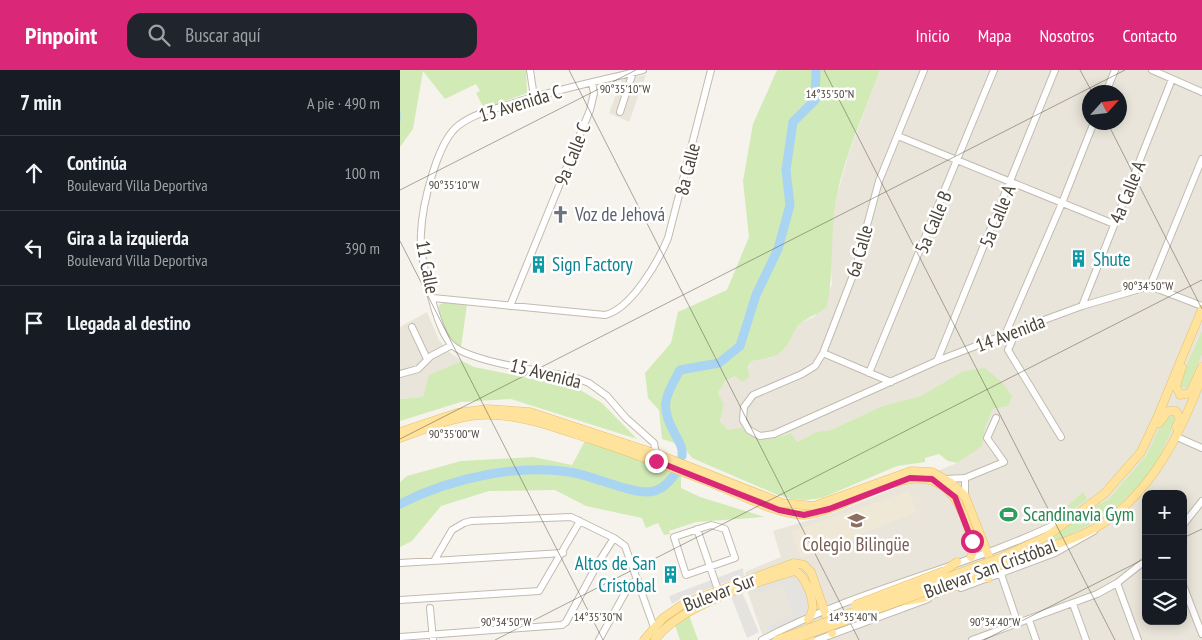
<!DOCTYPE html>
<html lang="es">
<meta charset="utf-8">
<style>
body{margin:0;font-family:"PT Sans Narrow",sans-serif;background:#20242c;color:#f1f3f6}
.controls{position:absolute;right:15px;bottom:15px;display:grid;overflow:hidden;border-radius:10px;box-shadow:0 2px 12px #0003}
.controls button{width:45px;height:45px;display:grid;place-items:center;padding:0;border:0;border-bottom:1px solid #363941;background:#171b24;color:#f1f3f6;font:25px sans-serif}
.compass{position:absolute;left:682px;top:15px;width:45px;height:45px;border-radius:50%;background:#171b24;box-shadow:0 2px 12px #0003;rotate:63deg}
.stop{position:absolute;width:15px;height:15px;margin:-11px;border:4px solid #db2777;border-radius:50%;background:#fff}
.stop.end{background:#db2777;border-color:#fff;box-shadow:0 1px 5px #0008}
.list{margin:0;padding:0;list-style:none}
h2{display:flex;justify-content:space-between;align-items:center;height:65px;margin:0;padding:0 20px;font-size:21px}
h2 small{font-size:16px;font-weight:400;color:#9ea1a6}
.list li{display:grid;grid-template-columns:32px 1fr auto;gap:15px;align-items:center;box-sizing:border-box;height:75px;padding:0 20px;border-top:1px solid #363941}
.list b{display:block;font-size:19px;white-space:nowrap}
.list p{margin:0;font-size:16px;white-space:nowrap;color:#9ea1a6}
.list em{font-size:16px;font-style:normal;color:#9ea1a6}
.icon{flex:none;width:28px;height:28px;fill:none;stroke:currentColor;stroke-width:2;stroke-linecap:round;stroke-linejoin:round}
.map{position:relative;flex:none;width:802px;height:570px;overflow:hidden}
header{display:flex;align-items:center;gap:30px;box-sizing:border-box;height:70px;padding:0 25px;background:#db2777;color:#fff}
header strong{font-size:24px}
nav{display:flex;gap:28px;margin-inline-start:auto;font-size:18px}
.search{width:350px;height:45px;background:#20242c;display:flex;align-items:center;gap:12px;box-sizing:border-box;padding:0 18px;border-radius:15px;color:#9ea1a6;font-size:19px}
main{display:flex}
aside{flex:1;background:#171b24}
.map>svg:first-child{display:block}
.residential{fill:#eae5da;fill-rule:evenodd}
.education{fill:#efe8d6}
.green{fill:#d2eab5}
.parking{fill:#e5e3e0}
.lines{fill:none;stroke-linecap:round;stroke-linejoin:round}
.stream{stroke:#a9d4f2;stroke-width:1}
.river{stroke:#a9d4f2;stroke-width:9}
.major-tunnel{stroke:#d4d0c8;stroke-width:8;stroke-dasharray:8 4;stroke-linecap:butt}
.minor-casing{stroke:#c2bbae;stroke-width:8}
.major-casing{stroke:#e6c16a;stroke-width:9}
.minor{stroke:#fff;stroke-width:6}
.major{stroke:#ffe39c;stroke-width:8}
.major-bridge-casing{stroke:#e6c16a;stroke-width:9;stroke-linecap:butt}
.major-bridge{stroke:#ffe39c;stroke-width:8}
.route{stroke:#db2777;stroke-width:6}
.ticks{fill:none;stroke:#4b4439;stroke-width:1;stroke-opacity:0.45}
.labels{text-anchor:middle;dominant-baseline:central;stroke-width:5;stroke-linejoin:round;paint-order:stroke}
.street-label{font-size:19px;fill:#4b4439;stroke:#fff}
.worship-label{font-size:19px;fill:#5b616d;stroke:#fff;text-anchor:start}
.culture-label{font-size:19px;fill:#0d838f;stroke:#fff;text-anchor:start}
.leisure-label{font-size:19px;fill:#27864d;stroke:#fff;text-anchor:start}
.education-label{font-size:19px;fill:#785e54;stroke:#fff}
.ticks-label{font-size:12px;text-anchor:middle;fill:#4b4439;stroke:#fff;stroke-width:5;stroke-linejoin:round;paint-order:stroke}
</style>
<header>
<strong>Pinpoint</strong>
<div class="search"><svg class="icon" aria-label="search" viewBox="0 0 24 24"><circle cx="10" cy="10" r="6"/><path d="M15 15l6 6"/></svg>Buscar aquí</div>
<nav><a>Inicio</a><a>Mapa</a><a>Nosotros</a><a>Contacto</a></nav>
</header>
<main>
<aside>
<h2>7 min<small>A pie · 490 m</small></h2>
<ul class="list">
<li><svg class="icon" aria-label="ahead" viewBox="0 0 24 24"><path d="M12 20V5M6 11l6-6 6 6"/></svg><div><b>Continúa</b><p>Boulevard Villa Deportiva</p></div><em>100 m</em></li>
<li><svg class="icon" aria-label="left" viewBox="0 0 24 24"><path d="M17 20v-9H6M10 6l-5 5 5 5"/></svg><div><b>Gira a la izquierda</b><p>Boulevard Villa Deportiva</p></div><em>390 m</em></li>
<li><svg class="icon" aria-label="arrive" viewBox="0 0 24 24"><path d="M6 21V4h12l-3 4 3 4H6"/></svg><div><b>Llegada al destino</b></div></li>
</ul>
</aside>
<div class="map">
<svg width="802" height="570" viewBox="0 0 802 570">
<rect width="100%" height="100%" fill="#f6f3ec"/>
<path class="residential" d="M480 0H802V570H359L363 567 348 523 345 502 381 487 373 461 436 442 557 393 581 376 585 358 593 339 608 336 602 312 585 298 521 326 482 336 431 360 416 362 397 372 391 363 362 370 350 367 328 360 320 351 324 334 318 323 325 311 335 306 342 312 352 291 370 288 385 279 390 265 401 253 414 247 432 215 430 176 436 129 449 83ZM690 22H720V52H690ZM746 424H783V551H746Z
M246 5 229 52 209 43 222 9Z
M27 242 39 270 49 282 62 291 30 305 23 327 0 329V257Z"/>
<path class="education" d="M509 421 517 442 400 488 392 461Z"/>
<path class="green" d="M0 0H126L127 23 84 39 76 23 80 21 76 14 45 29 23 1 13 59 0 77Z
M377 0H480C465 42 444 86 436 130 430 166 434 201 427 237 419 243 409 247 401 253 392 260 391 272 384 279 376 288 363 289 352 291L348 297 349 307 342 312 335 306 325 311 318 323 324 334 320 351 328 360 342 358C358 375 371 369 391 363L397 372 416 362 431 360 482 336 521 326 564 301 585 298 602 312 612 326 608 336 593 339 585 358 582 376 557 393 548 391 539 384 525 388V392L497 396 422 428 405 430 392 429 378 425 292 388 282 375 262 369 259 340 248 328 245 303 271 273 278 242 327 220 349 167 343 111 353 54Z
M45 232 67 234 61 277C48 269 36 251 39 235Z
M802 261V284L787 318 780 317V309Z
M62 291 74 297 177 318 202 333 237 369 111 329 61 332 0 351V329L23 327 29 305Z
M774 345C774 359 768 368 762 381 739 429 694 457 645 474V472L684 442 708 430 746 386 763 350Z
M185 371 264 397 281 406V418L300 427 365 447 296 452 269 461 270 464 264 465 258 453 246 458 242 448 186 436 155 420 89 421 41 436 12 471 0 477V412L7 406 61 391 133 387 172 395Z
M683 422 687 429 668 443 664 439Z
M289 545 298 570H280L275 555Z"/>
<path class="parking" d="M343 498 344 506 282 528 272 534 269 526Z
M392 504 398 505 404 517 409 533V542L372 563 367 557 393 544 382 514 354 524 352 518Z
M342 522 359 562 347 568 331 526Z"/>
<g class="lines">
<path class="stream" d="M0 42V51"/>
<path class="river" d="M282 386C283 377 279 372 275 364 259 335 265 328 280 300L319 293 340 276 356 225 378 179 390 135 386 100 393 52 415 30 416 0
M0 434C51 408 118 393 175 403 194 407 229 422 245 422 261 422 267 414 276 403"/>
<path class="major-tunnel" d="M572 510C585 503 582 480 578 468
M417 559 419 537"/>
<defs>
<path id="minor" d="M130 0 134 27
M243 0C199 11 154 20 111 34 93 39 74 44 59 55 37 71 22 136 21 163 19 185 36 259 51 274 68 292 147 302 174 307L189 313 207 326 226 348 254 373 257 388
M524 0 479 111 455 200 423 283 415 296 402 304 353 325 344 337 343 350 349 360 360 366 374 364 537 291 617 260 682 236 750 216 802 236
M752 0 802 22
M706 22 715 0
M220 42 233 2
M498 66 714 154
M750 216 802 89
M33 228 205 245C231 239 258 192 268 168L311 0
M110 236 190 40 194 23 192 13
M682 236 772 9
M12 257 27 289
M617 260 608 280 661 367
M605 265 662 133 694 52
M423 283 491 312
M537 291 655 0
M469 303 594 0
M0 304 18 299 31 286 52 275
M777 367 802 378
M565 408V426
M546 409 565 408 604 392 587 368 596 348
M311 455 325 459 335 488 286 505 274 467Z
M783 455 802 431
M297 459 318 520
M200 490 214 468
M34 491 52 460 64 453 71 451 171 447 214 468 225 476 255 560
M0 493 163 483
M601 504 618 554
M717 513 738 570
M783 515 802 564
M561 518 655 483 694 461
M0 530 139 521 180 451
M673 534 686 570
M30 538 33 570
M629 550 636 570
M0 567 162 555 166 552 197 495
M199 570 230 514 238 510
M362 570C458 518 568 498 666 449
M417 570 528 529
M572 570 697 524 717 513 746 490"/>
<path id="major" d="M782 297 776 316 780 325 790 323 802 297
M759 353 768 341H776L780 349 776 357
M0 362 57 343 87 339 130 342 257 384 382 433 414 436 511 401 532 402 551 413 565 426 591 492V501L588 508
M0 368C26 359 52 347 80 345 118 343 154 357 190 369 232 383 273 398 314 414 342 425 372 443 403 445 415 445 428 439 439 435 489 415 542 380 566 452 570 464 577 476 571 487
M646 467 704 424 741 382 757 348 802 239
M652 476C670 470 689 463 705 452 755 418 781 361 802 307
M544 501 557 492
M506 531 523 528 572 510
M244 570 263 548 285 533 394 493 404 495 411 502 432 563
M255 570C277 537 356 512 395 501 407 507 419 538 408 549
M405 570 410 568"/>
</defs>
<use href="#minor" class="minor-casing"/>
<use href="#major" class="major-casing"/>
<use href="#minor" class="minor"/>
<use href="#major" class="major"/>
<defs>
<path id="major-bridge" d="M455 535 544 501
M377 570 600 488 646 467
M392 570 652 476"/>
</defs>
<use href="#major-bridge" class="major-bridge-casing"/>
<use href="#major-bridge" class="major-bridge"/>
</g>
<g class="lines">
<path class="route" d="M256 391 379 440 404 445 429 439 510 408 532 409 555 427 572 471"/>
</g>
<path class="ticks" d="M169 0 459 570M424 0 715 570M680 0 692 22M707 52 802 239M0 120 236 0M0 171 203 570M0 369 725 0M783 468 802 459M95 570 802 210M584 570 746 488"/>
<defs>
<symbol id="church-bare" viewBox="-9 -9 18 18"><path d="M-1.2-6h2.4v3.5h3.3v2.4h-3.3V6h-2.4V-.1h-3.3v-2.4h3.3Z" fill="#6b7280" stroke="#fff" stroke-width="2.5" paint-order="stroke"/></symbol>
<symbol id="building-bare" viewBox="-9 -9 18 18"><path d="M-4-6H4V6H1V3H-1V6H-4ZM-2.5-4.3h1.7v1.8h-1.7ZM.8-4.3h1.7v1.8H.8ZM-2.5-1h1.7V.8h-1.7ZM.8-1h1.7V.8H.8Z" fill="#0f9aa8" stroke="#fff" stroke-width="2.5" paint-order="stroke"/></symbol>
<symbol id="stadium-bare" viewBox="-9 -9 18 18"><path d="M0-5a6.5 5 0 1 0 0 10a6.5 5 0 1 0 0-10ZM-3.5-1.8h7v3.6h-7Z" fill="#2e9e5b" stroke="#fff" stroke-width="2.5" paint-order="stroke"/></symbol>
<symbol id="school-bare" viewBox="-9 -9 18 18"><path d="M0-5L7-2L0 1L-7-2ZM-4 1L0 2.5L4 1V4Q0 6-4 4Z" fill="#8d6e63" stroke="#fff" stroke-width="2.5" paint-order="stroke"/></symbol>
</defs>
<g fill-rule="evenodd">
<use href="#church-bare" x="148" y="132" width="25" height="25"/>
<use href="#building-bare" x="666" y="176" width="25" height="25"/>
<use href="#building-bare" x="126" y="182" width="25" height="25"/>
<use href="#stadium-bare" x="596" y="432" width="25" height="25"/>
<use href="#school-bare" x="444" y="438" width="25" height="25"/>
<use href="#building-bare" x="258" y="492" width="25" height="25"/>
</g>
<g class="labels">
<g class="street-label">
<text transform="translate(120 33) rotate(-17)">13 Avenida C</text>
<text transform="translate(172 84) rotate(-68)">9a Calle C</text>
<text transform="translate(287 99) rotate(-76)">8a Calle</text>
<text transform="translate(727 122) rotate(-68)">4a Calle A</text>
<text transform="translate(597 146) rotate(-68)">5a Calle A</text>
<text transform="translate(533 152) rotate(-67)">5a Calle B</text>
<text transform="translate(459 181) rotate(-74)">6a Calle</text>
<text transform="translate(28 197) rotate(79)">11 Calle</text>
<text transform="translate(610 263) rotate(-21)">14 Avenida</text>
<text transform="translate(146 303) rotate(14)">15 Avenida</text>
<text transform="translate(590 498) rotate(-20)">Bulevar San Cristóbal</text>
<text transform="translate(319 522) rotate(-21)">Bulevar Sur</text>
</g>
<g class="worship-label">
<text x="175" y="144">Voz de Jehová</text>
</g>
<g class="culture-label">
<text x="693" y="189">Shute</text>
<text x="152" y="194">Sign Factory</text>
<text x="256" y="493" text-anchor="end">Altos de San<tspan x="256" dy="22">Cristobal</tspan></text>
</g>
<g class="leisure-label">
<text x="623" y="444">Scandinavia Gym</text>
</g>
<g class="education-label">
<text x="456" y="474">Colegio Bilingüe</text>
</g>
</g>
<g class="ticks-label">
<text x="225" y="23">90°35'10"W</text>
<text x="430" y="28">14°35'50"N</text>
<text x="54" y="119">90°35'10"W</text>
<text x="748" y="220">90°34'50"W</text>
<text x="54" y="368">90°35'00"W</text>
<text x="198" y="551">14°35'30"N</text>
<text x="453" y="551">14°35'40"N</text>
<text x="106" y="556">90°34'50"W</text>
<text x="595" y="556">90°34'40"W</text>
</g>
</svg>
<div class="controls">
<button>+</button>
<button>−</button>
<button><svg class="icon" aria-label="layers" viewBox="0 0 24 24"><path d="M12 4l9 5-9 5-9-5zM3 14l9 5 9-5"/></svg></button>
</div>
<svg class="compass" viewBox="-18 -18 36 36"><path d="M0-13l5 13h-10z" fill="#e53935"/><path d="M0 13l5-13h-10z" fill="#9ea1a6"/></svg>
<div class="stop" style="left:572px;top:471px"></div>
<div class="stop end" style="left:256px;top:391px"></div>
</div>
</main>
